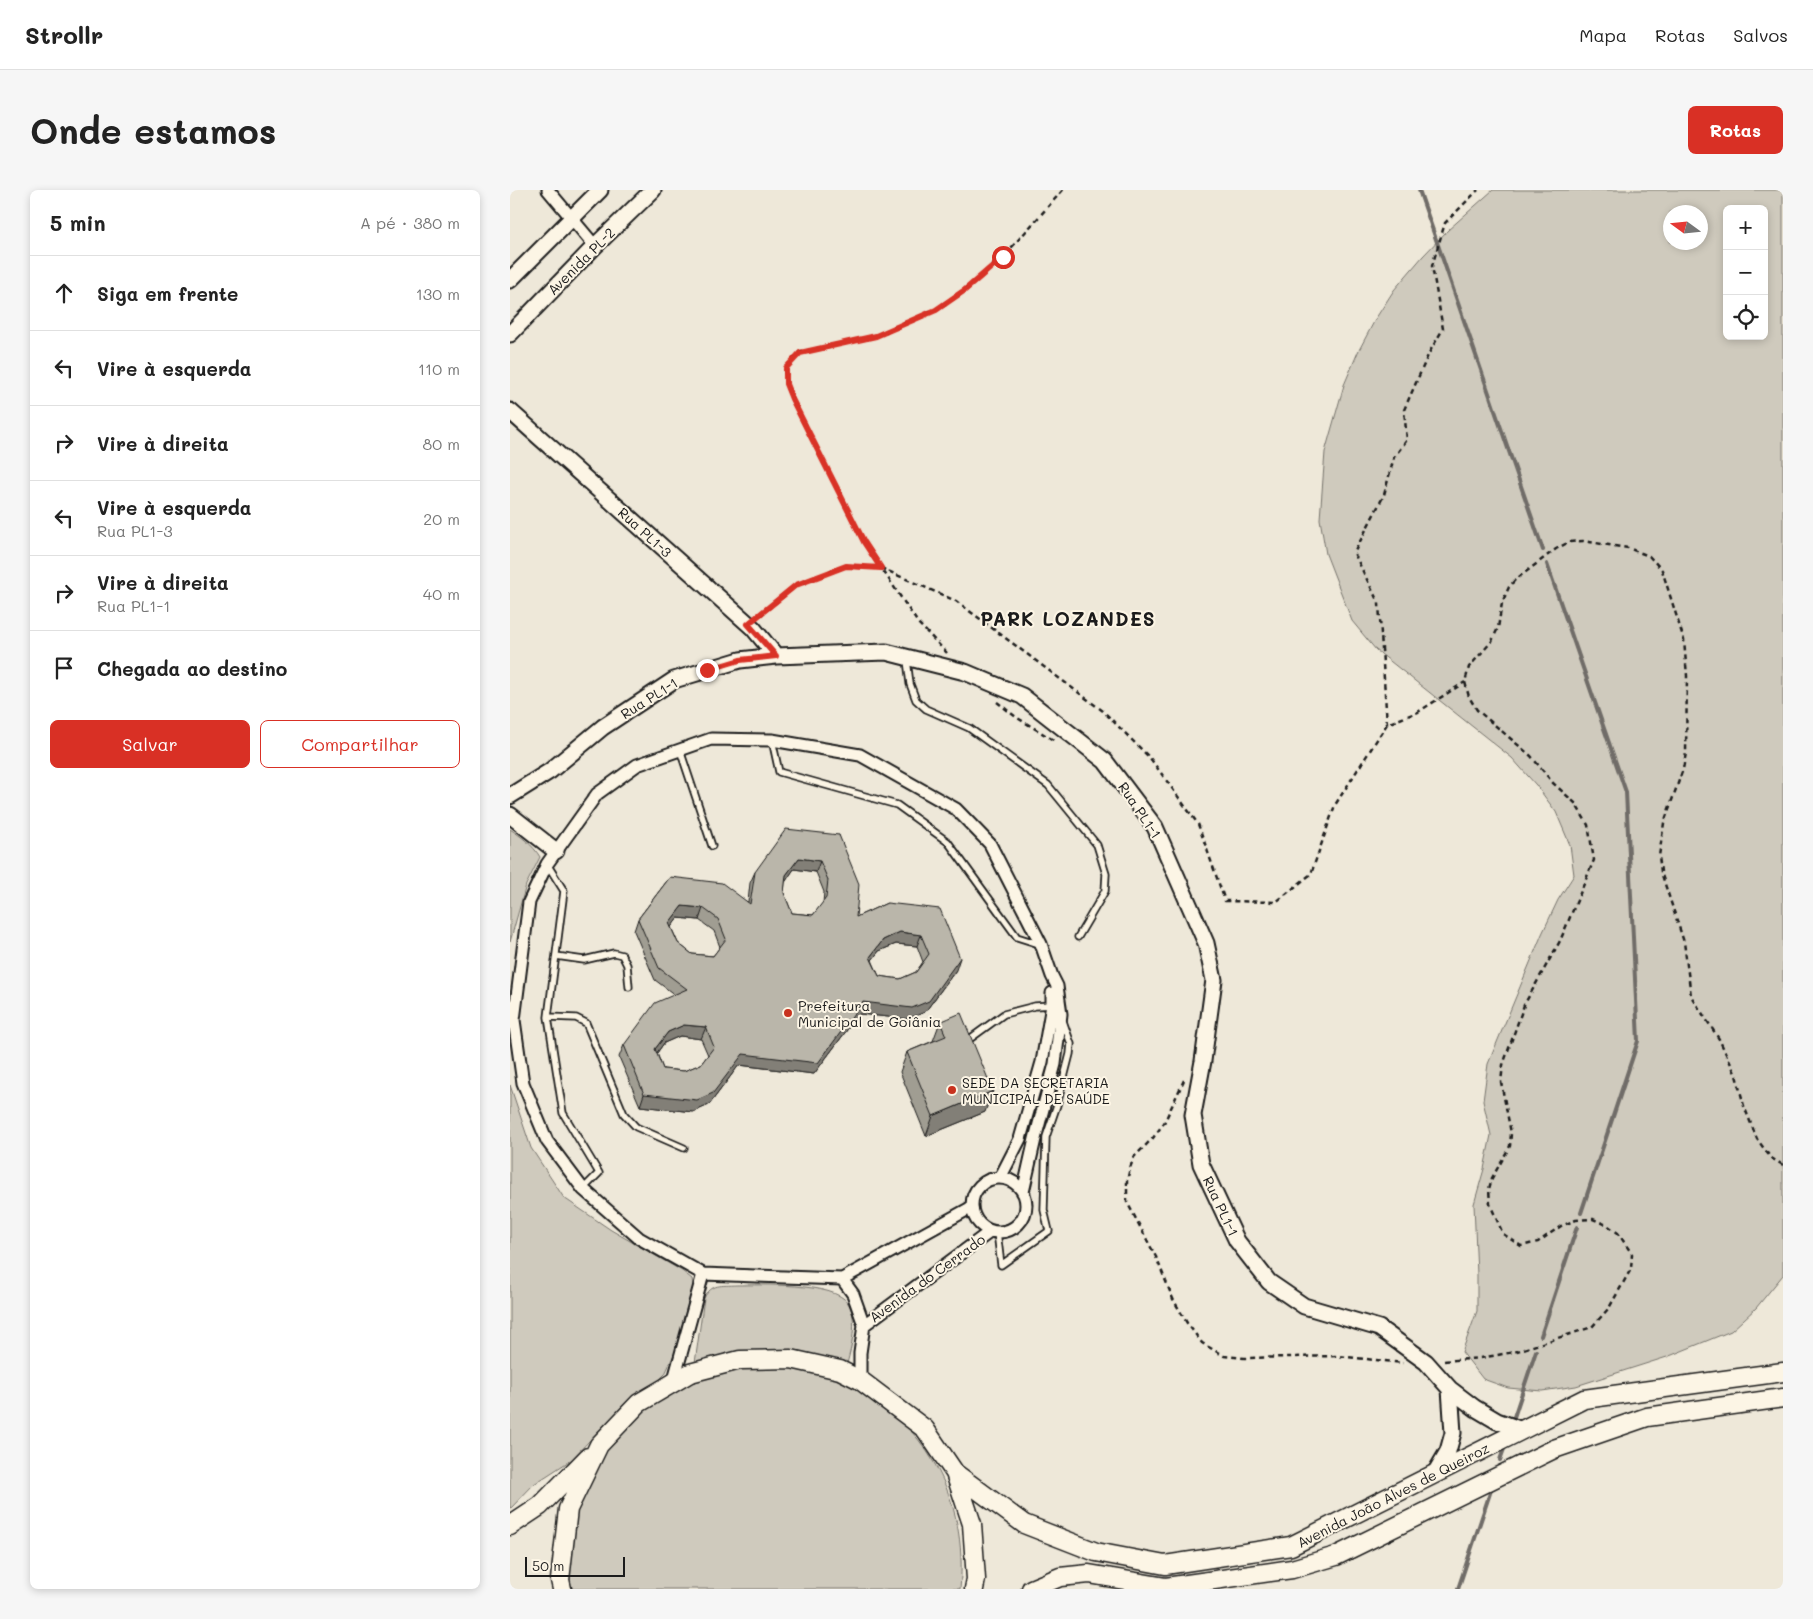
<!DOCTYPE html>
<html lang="pt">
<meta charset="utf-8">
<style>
body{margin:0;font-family:Mali,sans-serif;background:#f6f6f6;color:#222}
.controls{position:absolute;right:15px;top:15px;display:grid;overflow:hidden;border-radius:8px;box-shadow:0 2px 8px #0003}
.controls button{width:45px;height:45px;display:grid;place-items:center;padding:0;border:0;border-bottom:1px solid #e0e0e0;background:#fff;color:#222;font:25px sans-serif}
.compass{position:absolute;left:1153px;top:15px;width:45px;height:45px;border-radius:50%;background:#fff;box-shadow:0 2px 8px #0003;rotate:285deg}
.scale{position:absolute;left:15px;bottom:12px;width:100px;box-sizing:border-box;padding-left:5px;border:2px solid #1c1c1c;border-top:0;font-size:14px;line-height:18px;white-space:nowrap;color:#1c1c1c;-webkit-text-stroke:4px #fcf5e5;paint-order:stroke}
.stop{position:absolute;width:15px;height:15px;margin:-11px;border:4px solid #d93025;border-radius:50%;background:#fff}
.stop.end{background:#d93025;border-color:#fff;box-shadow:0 1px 5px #0008}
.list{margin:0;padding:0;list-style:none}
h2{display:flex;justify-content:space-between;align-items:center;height:65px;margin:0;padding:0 20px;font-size:21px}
h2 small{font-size:16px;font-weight:400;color:#767676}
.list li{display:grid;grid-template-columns:32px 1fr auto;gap:15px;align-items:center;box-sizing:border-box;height:75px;padding:0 20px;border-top:1px solid #e0e0e0}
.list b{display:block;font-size:19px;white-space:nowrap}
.list p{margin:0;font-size:16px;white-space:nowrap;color:#767676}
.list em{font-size:16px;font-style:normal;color:#767676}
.actions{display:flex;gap:10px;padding:15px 20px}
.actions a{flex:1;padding:11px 0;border:1px solid #d93025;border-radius:8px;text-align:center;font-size:18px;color:#d93025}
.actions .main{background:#d93025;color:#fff}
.icon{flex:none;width:28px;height:28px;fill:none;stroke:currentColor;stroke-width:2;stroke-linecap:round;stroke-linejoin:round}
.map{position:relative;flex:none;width:1273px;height:1399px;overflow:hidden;border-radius:8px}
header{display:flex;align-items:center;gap:30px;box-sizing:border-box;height:70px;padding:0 25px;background:#fff;border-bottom:1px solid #e0e0e0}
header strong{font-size:24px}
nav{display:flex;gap:28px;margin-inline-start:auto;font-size:18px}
.intro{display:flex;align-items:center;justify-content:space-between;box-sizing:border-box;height:120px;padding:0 30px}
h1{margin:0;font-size:35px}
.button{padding:12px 22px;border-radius:8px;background:#d93025;color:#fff;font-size:18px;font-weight:700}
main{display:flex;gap:30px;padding:0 30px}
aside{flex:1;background:#fff;border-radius:8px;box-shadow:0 2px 8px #0003}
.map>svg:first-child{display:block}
.green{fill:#cfcabd;stroke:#76736c;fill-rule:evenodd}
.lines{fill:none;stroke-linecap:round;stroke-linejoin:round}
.stream{stroke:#6f6c67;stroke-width:4}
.lane-casing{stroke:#1c1c1c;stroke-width:9}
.street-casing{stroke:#1c1c1c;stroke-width:15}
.secondary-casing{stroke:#1c1c1c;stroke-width:19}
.primary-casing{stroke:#1c1c1c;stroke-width:21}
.path{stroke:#1c1c1c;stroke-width:2.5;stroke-dasharray:5 4;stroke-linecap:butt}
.lane{stroke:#fcf5e5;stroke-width:5.5}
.street{stroke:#fcf5e5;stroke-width:11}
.secondary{stroke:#fcf5e5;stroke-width:15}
.primary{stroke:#fcf5e5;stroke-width:18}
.wall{fill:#a09d92;stroke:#1c1c1c;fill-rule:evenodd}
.shaded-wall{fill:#827f77;stroke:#1c1c1c}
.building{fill:#bab6aa;stroke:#1c1c1c;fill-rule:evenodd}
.route{stroke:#d93025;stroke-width:6}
.poi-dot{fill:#c8321e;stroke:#fcf5e5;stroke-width:2}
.labels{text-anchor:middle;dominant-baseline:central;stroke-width:4;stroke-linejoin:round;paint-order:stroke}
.street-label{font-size:14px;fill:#1c1c1c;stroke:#fcf5e5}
.poi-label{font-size:14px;fill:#1c1c1c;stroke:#fcf5e5;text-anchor:start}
.district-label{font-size:19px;font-weight:bold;letter-spacing:1px;fill:#1c1c1c;stroke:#fcf5e5}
</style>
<header>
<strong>Strollr</strong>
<nav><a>Mapa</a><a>Rotas</a><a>Salvos</a></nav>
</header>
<div class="intro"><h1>Onde estamos</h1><a class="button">Rotas</a></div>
<main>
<aside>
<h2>5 min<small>A pé · 380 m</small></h2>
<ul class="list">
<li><svg class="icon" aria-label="ahead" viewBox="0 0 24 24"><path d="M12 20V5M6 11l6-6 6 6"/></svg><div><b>Siga em frente</b></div><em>130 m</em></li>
<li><svg class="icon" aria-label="left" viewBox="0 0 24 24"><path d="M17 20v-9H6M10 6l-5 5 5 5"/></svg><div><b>Vire à esquerda</b></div><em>110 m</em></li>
<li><svg class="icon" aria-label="right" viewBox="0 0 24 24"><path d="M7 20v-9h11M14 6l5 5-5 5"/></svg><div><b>Vire à direita</b></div><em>80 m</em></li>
<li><svg class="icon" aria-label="left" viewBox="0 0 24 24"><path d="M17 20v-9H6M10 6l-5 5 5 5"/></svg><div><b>Vire à esquerda</b><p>Rua PL1-3</p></div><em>20 m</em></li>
<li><svg class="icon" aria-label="right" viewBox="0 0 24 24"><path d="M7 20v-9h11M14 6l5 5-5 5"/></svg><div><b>Vire à direita</b><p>Rua PL1-1</p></div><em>40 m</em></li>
<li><svg class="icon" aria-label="arrive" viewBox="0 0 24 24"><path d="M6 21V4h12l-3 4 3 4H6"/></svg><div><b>Chegada ao destino</b></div></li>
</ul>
<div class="actions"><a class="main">Salvar</a><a>Compartilhar</a></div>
</aside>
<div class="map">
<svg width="1273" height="1399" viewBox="0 0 1273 1399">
<rect width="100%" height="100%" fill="#eee8d9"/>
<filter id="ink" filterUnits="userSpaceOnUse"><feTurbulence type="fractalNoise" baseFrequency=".02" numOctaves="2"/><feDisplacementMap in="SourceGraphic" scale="10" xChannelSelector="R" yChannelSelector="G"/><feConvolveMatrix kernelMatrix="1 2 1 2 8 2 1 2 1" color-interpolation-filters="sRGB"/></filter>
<g filter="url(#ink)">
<path class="green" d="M983 0H1273V1085L1246 1118 1221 1141 1157 1167 1066 1196 1032 1201 998 1198 973 1189 952 1162 967 1121V1085L964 1014 974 979 981 945 973 911 978 874 1032 744 1048 710 1064 685 1060 655 1046 622 1026 595 1002 568 866 460 842 431 816 364 810 329 815 262 834 195 848 162 866 128 884 100 913 66 938 40ZM1217 19H1254V146H1217ZM1190 22V52H1160V22Z
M0 639C12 647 23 655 30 667L16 695 0 752Z
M0 895 21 958 54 1008 101 1040 172 1081 182 1089 184 1104 178 1115 167 1158 155 1184 144 1195 119 1209 61 1270 24 1294 0 1319Z
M227 1095C250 1095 324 1092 338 1113 349 1129 341 1160 336 1177 301 1167 263 1158 226 1162 212 1164 198 1170 185 1173L194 1108C202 1093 211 1096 227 1095Z
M271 1177C292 1180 312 1183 331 1191 415 1227 459 1310 450 1399H61C51 1309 103 1219 189 1189 216 1179 243 1178 271 1177Z"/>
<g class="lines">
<path class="stream" d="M909 0 1033 360
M1037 374 1116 602 1128 851 1071 1023
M1031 1146 1067 1037
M1002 1233 1026 1161
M990 1270 995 1256
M948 1399 982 1297"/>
<defs>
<path id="lane" d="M397 470 400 494 406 510 416 519 459 538 538 595 587 655 596 684 595 701 568 747
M262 550 269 582 387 615 438 652 507 747 529 754
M170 560 202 656
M37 674 54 701 38 827 53 923 89 983 73 999
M46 766 74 770 104 763 112 765 117 775 119 797
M38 827 66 828 76 833 114 924 126 937 174 958
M461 848 494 824 525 816 542 815
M487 1042 491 1075 539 1041 534 1020 536 947 547 915 560 864 561 854 553 831"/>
<path id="street" d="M38 0 85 56
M462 1015a27 27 0 1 1 54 0a27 27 0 1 1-54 0Z
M490 988 510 949 532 872 542 815V803
M332 1089 462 1017
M354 1135 343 1104 332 1089 193 1084 129 1048 73 999 37 951 13 893 4 830 19 712 37 674 87 604 127 575 201 549 262 550 350 565 446 619 480 654 531 754 542 786 547 796 551 824 545 874 525 949 513 1002
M350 1190V1163L354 1135 481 1041
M163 1193 193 1084"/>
<path id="secondary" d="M0 90 90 0
M0 144 85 56 143 0
M0 221 243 438 266 466
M0 606 40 581 93 537 164 490 230 470 266 466 376 462 455 482 512 506 595 571 645 637 696 753 704 790 693 871 683 925 691 974 727 1051 759 1092 794 1116 869 1138 916 1172 940 1199 965 1218 987 1231 1012 1240
M0 625 46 661
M925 1283 938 1261 943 1243 940 1199"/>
<path id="primary" d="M445 1283 514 1334 586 1362 655 1375 781 1356 1074 1209 1273 1182
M0 1336 30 1316 78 1267
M52 1399 50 1390 58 1319 89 1255 129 1213 180 1183 230 1170 281 1169 330 1180 350 1190 415 1239 445 1283 462 1334 466 1389 464 1399
M521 1399 550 1387 579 1384 656 1397 782 1379 826 1366 1044 1259 1137 1227 1273 1208"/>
</defs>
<use href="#lane" class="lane-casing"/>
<use href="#street" class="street-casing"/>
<use href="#secondary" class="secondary-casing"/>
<use href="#primary" class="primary-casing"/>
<path class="path" d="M250 425 286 395 336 376 371 378 446 411 593 521 640 568 688 634 715 711 766 712 801 684 825 615 877 534 908 522 955 492
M437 463 408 433 354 352 282 209 276 194 275 179 289 163 366 146 426 120 455 100 493 67 553 0
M487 512 506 527 545 551
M877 534 869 414 844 363 874 305 884 267 897 250 894 220 919 163 933 139 922 76 935 33 968 0
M674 890 654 933 643 948 624 967 620 978 617 991V1012L646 1067 663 1109 677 1133 692 1153 714 1166 735 1168 828 1166 893 1173
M934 1171 971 1168 1004 1162 1082 1137 1099 1118 1121 1079 1122 1064 1108 1043 1097 1035 1083 1029 1066 1030 1051 1036 1028 1052 1011 1056 993 1044 980 1014 979 999 982 988 1000 956 1001 943 991 892 993 875 1014 815 1050 751 1084 670 1078 635 1065 613 1043 593 1021 566 967 520 959 507 955 492 959 477 982 451 988 438 992 413 999 397 1005 390 1046 359 1059 352 1073 351 1118 358 1139 366 1152 380 1174 450 1177 486 1176 563 1173 579 1154 633 1149 666 1151 682 1174 752 1181 806 1209 849 1226 885 1234 916 1247 949 1261 968 1273 975"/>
<use href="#lane" class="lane"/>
<use href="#street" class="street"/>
<use href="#secondary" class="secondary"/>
<use href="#primary" class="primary"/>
</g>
<path class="wall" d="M329 645 346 727 377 713 446 780 415 822 398 829 349 824 304 884 229 875 199 915 183 922 130 916 109 867 114 855 165 805 145 790 124 741 128 729 160 687 238 712 240 693 245 682ZM284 679 306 682 314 702 313 713 303 725 282 723 274 703 275 692ZM168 728 189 730 204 741 210 757 203 766 182 764 168 753 161 737ZM386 754 407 756 413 772 406 782 390 789 369 786 362 770 369 761ZM170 846 191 849 198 865 191 874 174 881 153 879 147 863 154 853Z
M430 832 475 922 416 946 390 882 397 862 423 851Z"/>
<path class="shaded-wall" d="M289 668 310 671 306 682 284 679 272 697 276 685Z
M172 716 193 718 189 730 168 728 155 745 159 733Z
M390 742 411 745 407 756 386 754 369 761 356 778 360 767 373 750Z
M450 768 446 780 415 822 398 829 349 824 304 884 229 875 199 915 183 922 130 916 134 904 233 864 353 812Z
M174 835 196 837 191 849 170 846 154 853 141 871 145 859 158 842Z
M483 901 475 922 416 946 423 926Z"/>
<path class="building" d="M276 639 329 645 349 694 346 727 377 713 430 719 450 768 419 811 402 818 353 812 308 873 233 864 203 903 187 910 134 904 114 855 145 813 177 799 149 778 128 729 160 687 212 693 240 714 245 682ZM289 668 310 671 318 690 316 708 303 725 282 723 274 703 276 685ZM172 716 193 718 208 729 216 749 203 766 182 764 168 753 159 733ZM390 742 411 745 419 764 406 782 390 789 369 786 360 767 373 750ZM174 835 196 837 204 857 191 874 174 881 153 879 145 859 158 842Z
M451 823 483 901 423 926 397 862 436 846 430 832Z"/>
</g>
<g class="lines" filter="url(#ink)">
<path class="route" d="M197 480 230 470 266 466 238 434 286 395 336 376 371 378 354 352 282 209 276 194V178L290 163 366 146 426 120 455 100 493 67"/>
</g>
<g class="poi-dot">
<circle cx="278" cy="823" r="5"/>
<circle cx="442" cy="900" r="5"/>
</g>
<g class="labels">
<g class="street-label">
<text transform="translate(71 71) rotate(-45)">Avenida PL-2</text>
<text transform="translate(135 342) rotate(42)">Rua PL1-3</text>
<text transform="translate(139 508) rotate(-32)">Rua PL1-1</text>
<text transform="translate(630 620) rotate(56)">Rua PL1-1</text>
<text transform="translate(711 1016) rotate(65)">Rua PL1-1</text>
<text transform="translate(417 1088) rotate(-36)">Avenida do Cerrado</text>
<text transform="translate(883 1305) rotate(-27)">Avenida João Alves de Queiroz</text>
</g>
<g class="poi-label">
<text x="288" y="815">Prefeitura<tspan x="288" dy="16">Municipal de Goiânia</tspan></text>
<text x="452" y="892">SEDE DA SECRETARIA<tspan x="452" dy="16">MUNICIPAL DE SAÚDE</tspan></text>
</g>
<g class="district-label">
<text x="558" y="428">PARK LOZANDES</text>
</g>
</g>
</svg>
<div class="controls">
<button>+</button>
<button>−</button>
<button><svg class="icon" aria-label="locate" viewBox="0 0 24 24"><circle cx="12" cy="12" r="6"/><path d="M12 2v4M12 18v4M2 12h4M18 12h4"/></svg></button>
</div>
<svg class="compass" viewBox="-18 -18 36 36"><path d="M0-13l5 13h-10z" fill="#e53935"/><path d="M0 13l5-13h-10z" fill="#767676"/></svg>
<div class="scale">50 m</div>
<div class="stop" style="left:493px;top:67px"></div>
<div class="stop end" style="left:197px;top:480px"></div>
</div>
</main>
